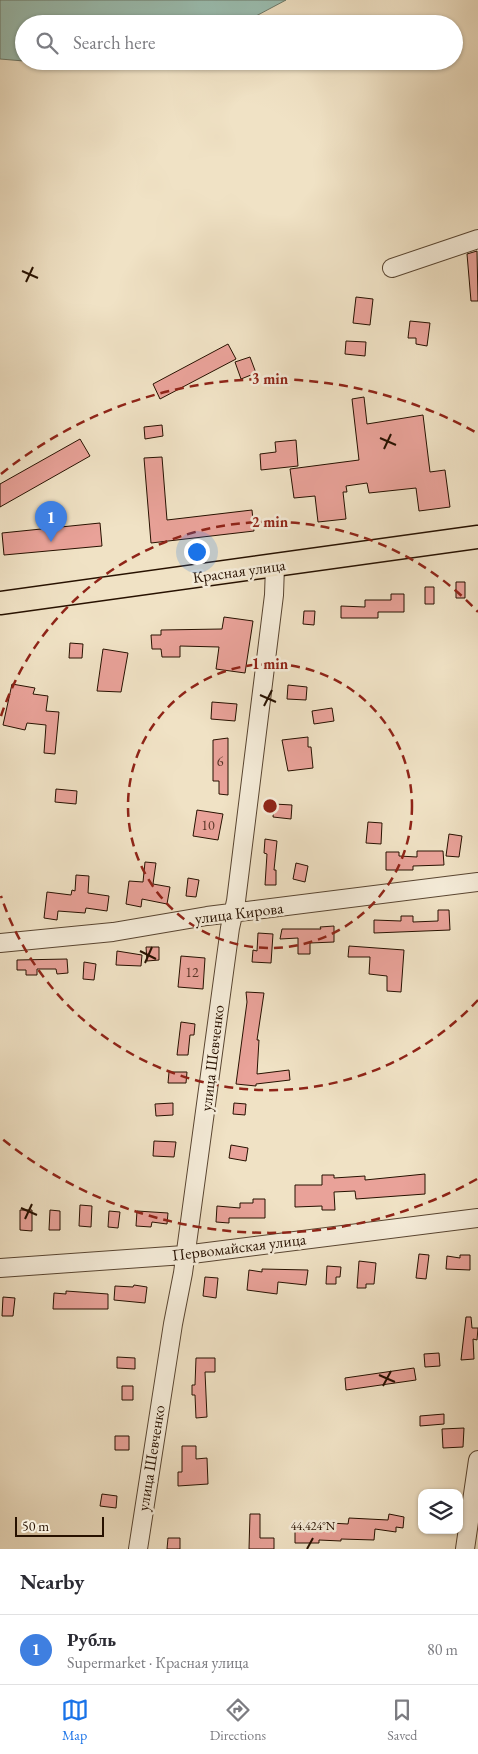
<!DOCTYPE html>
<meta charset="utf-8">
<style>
body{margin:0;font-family:"EB Garamond",serif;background:#f2f2f3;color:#2b2b33}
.controls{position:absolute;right:15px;bottom:15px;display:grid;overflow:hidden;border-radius:10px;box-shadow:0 1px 4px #0004}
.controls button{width:45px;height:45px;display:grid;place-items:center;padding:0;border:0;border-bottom:1px solid #e1e1e2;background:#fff;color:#2b2b33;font:25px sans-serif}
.scale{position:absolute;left:15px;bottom:12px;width:89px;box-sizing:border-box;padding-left:5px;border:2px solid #271100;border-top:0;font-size:14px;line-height:18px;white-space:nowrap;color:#271100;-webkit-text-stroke:4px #f5ecd9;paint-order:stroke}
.you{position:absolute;left:196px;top:551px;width:18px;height:18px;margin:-12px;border:4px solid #fff;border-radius:50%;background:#1a73e8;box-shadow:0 0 0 8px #1a73e833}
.badge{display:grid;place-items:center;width:32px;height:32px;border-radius:50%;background:#1a73e8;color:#fff;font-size:16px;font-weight:700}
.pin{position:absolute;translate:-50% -41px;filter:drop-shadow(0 1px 2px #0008)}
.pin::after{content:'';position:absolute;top:26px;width:18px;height:15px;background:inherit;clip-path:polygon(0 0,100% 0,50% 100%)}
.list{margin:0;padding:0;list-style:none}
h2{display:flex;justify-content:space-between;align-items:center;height:65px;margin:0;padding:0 20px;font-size:21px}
h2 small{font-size:16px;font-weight:400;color:#7c7c81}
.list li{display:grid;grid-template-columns:32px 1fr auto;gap:15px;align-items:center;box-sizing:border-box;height:70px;padding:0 20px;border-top:1px solid #e1e1e2}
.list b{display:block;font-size:19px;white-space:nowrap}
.list p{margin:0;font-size:16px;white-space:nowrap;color:#7c7c81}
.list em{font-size:16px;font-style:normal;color:#7c7c81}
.icon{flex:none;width:28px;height:28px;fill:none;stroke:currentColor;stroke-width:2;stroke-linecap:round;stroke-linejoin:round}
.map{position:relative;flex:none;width:478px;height:1549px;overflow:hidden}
.search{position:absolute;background:#fff;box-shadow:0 1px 4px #0004;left:15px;right:15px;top:15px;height:55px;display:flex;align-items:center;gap:12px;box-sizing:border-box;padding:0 18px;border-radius:28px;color:#7c7c81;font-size:19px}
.sheet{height:135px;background:#fff}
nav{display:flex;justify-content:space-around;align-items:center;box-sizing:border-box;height:70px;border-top:1px solid #e1e1e2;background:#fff;font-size:14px;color:#7c7c81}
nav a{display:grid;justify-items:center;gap:2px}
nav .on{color:#1a73e8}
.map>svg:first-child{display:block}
.water{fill:#9abeb1;stroke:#6c796a}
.building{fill:#e9a299;stroke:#271100}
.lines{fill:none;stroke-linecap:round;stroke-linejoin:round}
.minor-casing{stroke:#594531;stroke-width:20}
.major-casing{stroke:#271100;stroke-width:25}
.minor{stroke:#f5ecd9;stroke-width:18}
.major{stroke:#f0e2c5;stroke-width:22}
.ticks{fill:none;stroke:#271100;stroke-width:2}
.ring{fill:none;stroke:#8f2418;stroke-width:2.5;stroke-dasharray:9 6}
.labels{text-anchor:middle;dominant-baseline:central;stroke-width:5;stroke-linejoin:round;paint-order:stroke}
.number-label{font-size:14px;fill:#583526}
.street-label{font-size:16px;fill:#271100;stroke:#f5ecd9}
.ticks-label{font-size:12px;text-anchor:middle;fill:#271100;stroke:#f5ecd9;stroke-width:5;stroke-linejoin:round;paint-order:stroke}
.centre{fill:#8f2418;stroke:#f5ecd9;stroke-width:2.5}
.ring-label{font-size:15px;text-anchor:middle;font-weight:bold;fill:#8f2418;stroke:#f5ecd9;stroke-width:5;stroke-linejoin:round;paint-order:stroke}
</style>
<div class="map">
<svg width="478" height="1549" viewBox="0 0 478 1549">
<rect width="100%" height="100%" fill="#f0e2c5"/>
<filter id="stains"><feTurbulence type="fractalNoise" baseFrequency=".004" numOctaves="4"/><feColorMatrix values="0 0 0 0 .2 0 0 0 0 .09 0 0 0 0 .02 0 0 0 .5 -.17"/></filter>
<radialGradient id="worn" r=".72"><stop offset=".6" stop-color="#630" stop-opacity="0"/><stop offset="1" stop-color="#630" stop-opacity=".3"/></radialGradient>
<path class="water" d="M0 0H286L241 24H24V61L0 59Z
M29 61H128L100 66Z"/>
<path class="building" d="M477 251 478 301H471L467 254Z
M356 297 373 299 370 325 353 323Z
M410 321 430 323 427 346 416 344V338H408Z
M346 341 366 342 365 356 345 354Z
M228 344 236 359 160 399 153 384Z
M250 357 256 373 241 379 235 362Z
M364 397 367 424 423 415 430 472 445 470 450 507 419 511 416 488 369 493 367 483 346 486 347 492H343L346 519 318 522 315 496 294 498 290 469 359 460 352 399Z
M162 425 163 436 145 439 144 427Z
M80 439 90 456 0 507V484Z
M296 440 298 466 261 470 260 454 276 452 275 442Z
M162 457 167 520 252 510 254 531 151 543 144 458Z
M100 523 102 546 4 555 2 533Z
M456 582H465V598H456Z
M425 587H434V604H425Z
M391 594H404V612H378V618H341V606L365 607V600H391Z
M304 611H315L314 625 303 624Z
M224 617 253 621 245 673 216 669 219 647 180 646V657H162L161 649H152L151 635H161V630L222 629Z
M70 643 83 644 82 658H69Z
M103 649 128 653 121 692 97 691Z
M12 684 35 688 33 694 48 696 46 711 59 712 55 754 44 753 46 725 27 723 25 730 3 725Z
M288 685 307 687 306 700 287 699Z
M212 702 237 704 235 721 211 719Z
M332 708 334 721 314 724 312 711Z
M308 737V747H311L313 768 288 771 282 740Z
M228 738V795L219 794V781H213V740Z
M56 789 77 791 76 804 55 802Z
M274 804 292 805 291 819 273 817Z
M197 810 223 814 218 840 193 836Z
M368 822 382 823 381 844 366 843Z
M449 834 462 836 459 857 446 856Z
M265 839 277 841 274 870H276V885H265L267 854 264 853Z
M417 851H443L444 865 413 866V870H386V852H399V856L417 857Z
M145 862 156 863 153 884 170 887 167 904 142 899 141 907 126 904 129 881 143 882Z
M296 863 308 866 305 882 293 879Z
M76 875 89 876 88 893 109 896 107 911 86 908 85 913 58 911 57 920 44 918 47 892 71 895 72 890 75 891Z
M188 878 199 880 196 897 186 896Z
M438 910H449L450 930 374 933V920L401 921V916H413V922L438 921Z
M334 926V942L310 943V954H298V938L280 939 282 929H321L320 927Z
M258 933 273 934 271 963 252 962 253 950 257 951Z
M349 946 404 950 401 992 387 991V976L369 974 370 957H348Z
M146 947H159V960L147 961Z
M117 951 142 955 141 966 116 965Z
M181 956 205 958 203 989 178 987Z
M67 959 68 973 57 974 56 969H37V975H26V970H17V960Z
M84 962 96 964 94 980 83 979Z
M246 992 264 993 257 1040H259L257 1074 289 1070 290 1080 256 1084V1086L236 1084 247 1002Z
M181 1022 195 1024 194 1035H190L188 1055H177Z
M169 1072H187L186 1083H168Z
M173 1103V1115L156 1116 155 1104Z
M234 1103 246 1104 245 1115 233 1114Z
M154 1141 176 1142 174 1157 153 1156Z
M231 1145 248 1148 246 1161 229 1158Z
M425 1174V1194L356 1199 355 1191 334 1192 335 1210H322V1206L295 1207V1185H322V1175H334V1178L365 1176V1180Z
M253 1199H265V1218H229V1223L216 1222 217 1206 240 1208V1203H253Z
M80 1205 92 1206 91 1227 79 1226Z
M20 1210H32V1231L20 1230Z
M50 1210 60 1211V1230H49Z
M109 1211 120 1212 118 1228 108 1227Z
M137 1211 168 1213 167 1224 152 1222 151 1227 136 1226Z
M419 1254 429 1255 426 1279 416 1278Z
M460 1255H470V1270L446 1269 447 1256 460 1258Z
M359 1261 376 1263 374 1284H366V1288H357Z
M327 1266 341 1267 340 1277H336V1284H326Z
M262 1269 308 1270 306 1285 278 1282 277 1294 247 1290 249 1270 262 1272Z
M205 1277 218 1278 216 1298 203 1296Z
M134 1285 147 1287 145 1303 114 1300 115 1286 133 1287Z
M66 1291 108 1294V1309H53L54 1293 66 1294Z
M3 1297 15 1298 13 1316H2Z
M466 1317H471L472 1328H478L477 1340 473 1339 474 1359 461 1360Z
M439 1353 440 1366 425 1367 424 1354Z
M117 1357 135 1358V1369L117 1368Z
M196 1358H215V1372H205L207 1417 196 1418 195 1395H192V1385H195Z
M414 1368 416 1380 346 1390 345 1378Z
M122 1386H133V1400H122Z
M444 1414V1424L420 1426V1416Z
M464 1428 463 1447 443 1448 442 1429Z
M115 1436H129V1450H115Z
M182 1446H196V1459L207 1458 208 1484 178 1486V1472H182Z
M102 1494 117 1496 116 1508 100 1506Z
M250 1514H260V1538H274V1549H249Z
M389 1514 404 1517 403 1528 396 1527V1532L375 1529 374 1540 341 1539V1541L319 1540V1543H295V1531L329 1530 330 1523 348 1524 349 1518 388 1520Z
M168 1538H180V1549H167Z"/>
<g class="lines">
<defs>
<path id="minor" d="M392 268 478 239
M0 943 113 932 207 916 478 882
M0 1268 184 1255 478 1218
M138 1549 173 1324 183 1273 230 928 236 901 274 595 275 566
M465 1549 478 1460"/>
<path id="major" d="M0 603 478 537"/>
</defs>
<use href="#minor" class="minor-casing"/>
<use href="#major" class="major-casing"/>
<use href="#minor" class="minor"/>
<use href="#major" class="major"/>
</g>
<path class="ticks" d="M22 271 38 278M26 282 33 267M380 438 396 445M384 449 391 434M260 695 276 702M264 706 272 690M140 951 156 959M145 963 152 947M21 1208 37 1215M25 1219 32 1204M379 1375 395 1382M383 1386 391 1371M307 1549 313 1538"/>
<g class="ring">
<circle cx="270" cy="806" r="142"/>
<path d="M478 1000A284 284 0 0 1 1 896M1 716A284 284 0 0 1 478 612"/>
<path d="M477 1179A427 427 0 0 1 1 1138M1 474A427 427 0 0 1 477 433"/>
</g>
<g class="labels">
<g class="number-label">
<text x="220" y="761">6</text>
<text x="208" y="825">10</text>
<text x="192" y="972">12</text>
</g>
<g class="street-label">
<text transform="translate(239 571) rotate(-8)">Красная улица</text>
<text transform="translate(239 913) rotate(-7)">улица Кирова</text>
<text transform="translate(212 1058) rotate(-83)">улица Шевченко</text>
<text transform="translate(239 1247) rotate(-7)">Первомайская улица</text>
<text transform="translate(151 1458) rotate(-81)">улица Шевченко</text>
</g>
</g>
<g class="ticks-label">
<text x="313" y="1530">44.424°N</text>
</g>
<circle cx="270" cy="806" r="8" class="centre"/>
<g class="ring-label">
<text x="270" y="384">3 min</text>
<text x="270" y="527">2 min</text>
<text x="270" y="669">1 min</text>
</g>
<rect width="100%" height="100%" filter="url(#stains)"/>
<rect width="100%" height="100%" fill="url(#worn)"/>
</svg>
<div class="controls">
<button><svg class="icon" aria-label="layers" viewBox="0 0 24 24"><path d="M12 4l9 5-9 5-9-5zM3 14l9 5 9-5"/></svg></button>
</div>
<div class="scale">50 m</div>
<div class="you"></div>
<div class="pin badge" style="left:51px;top:542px;background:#3f7fe0">1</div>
<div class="search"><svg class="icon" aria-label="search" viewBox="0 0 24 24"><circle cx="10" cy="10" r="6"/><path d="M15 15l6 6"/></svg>Search here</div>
</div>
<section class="sheet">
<h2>Nearby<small></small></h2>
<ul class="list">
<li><span class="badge" style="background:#3f7fe0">1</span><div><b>Рубль</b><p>Supermarket · Красная улица</p></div><em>80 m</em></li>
</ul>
</section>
<nav>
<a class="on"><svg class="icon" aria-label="map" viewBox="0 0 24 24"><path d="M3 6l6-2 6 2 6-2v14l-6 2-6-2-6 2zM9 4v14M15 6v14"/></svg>Map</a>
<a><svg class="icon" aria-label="directions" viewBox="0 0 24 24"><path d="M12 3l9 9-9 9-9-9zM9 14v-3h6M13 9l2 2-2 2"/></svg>Directions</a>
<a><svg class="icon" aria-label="saved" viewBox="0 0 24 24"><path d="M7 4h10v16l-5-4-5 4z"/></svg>Saved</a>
</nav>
